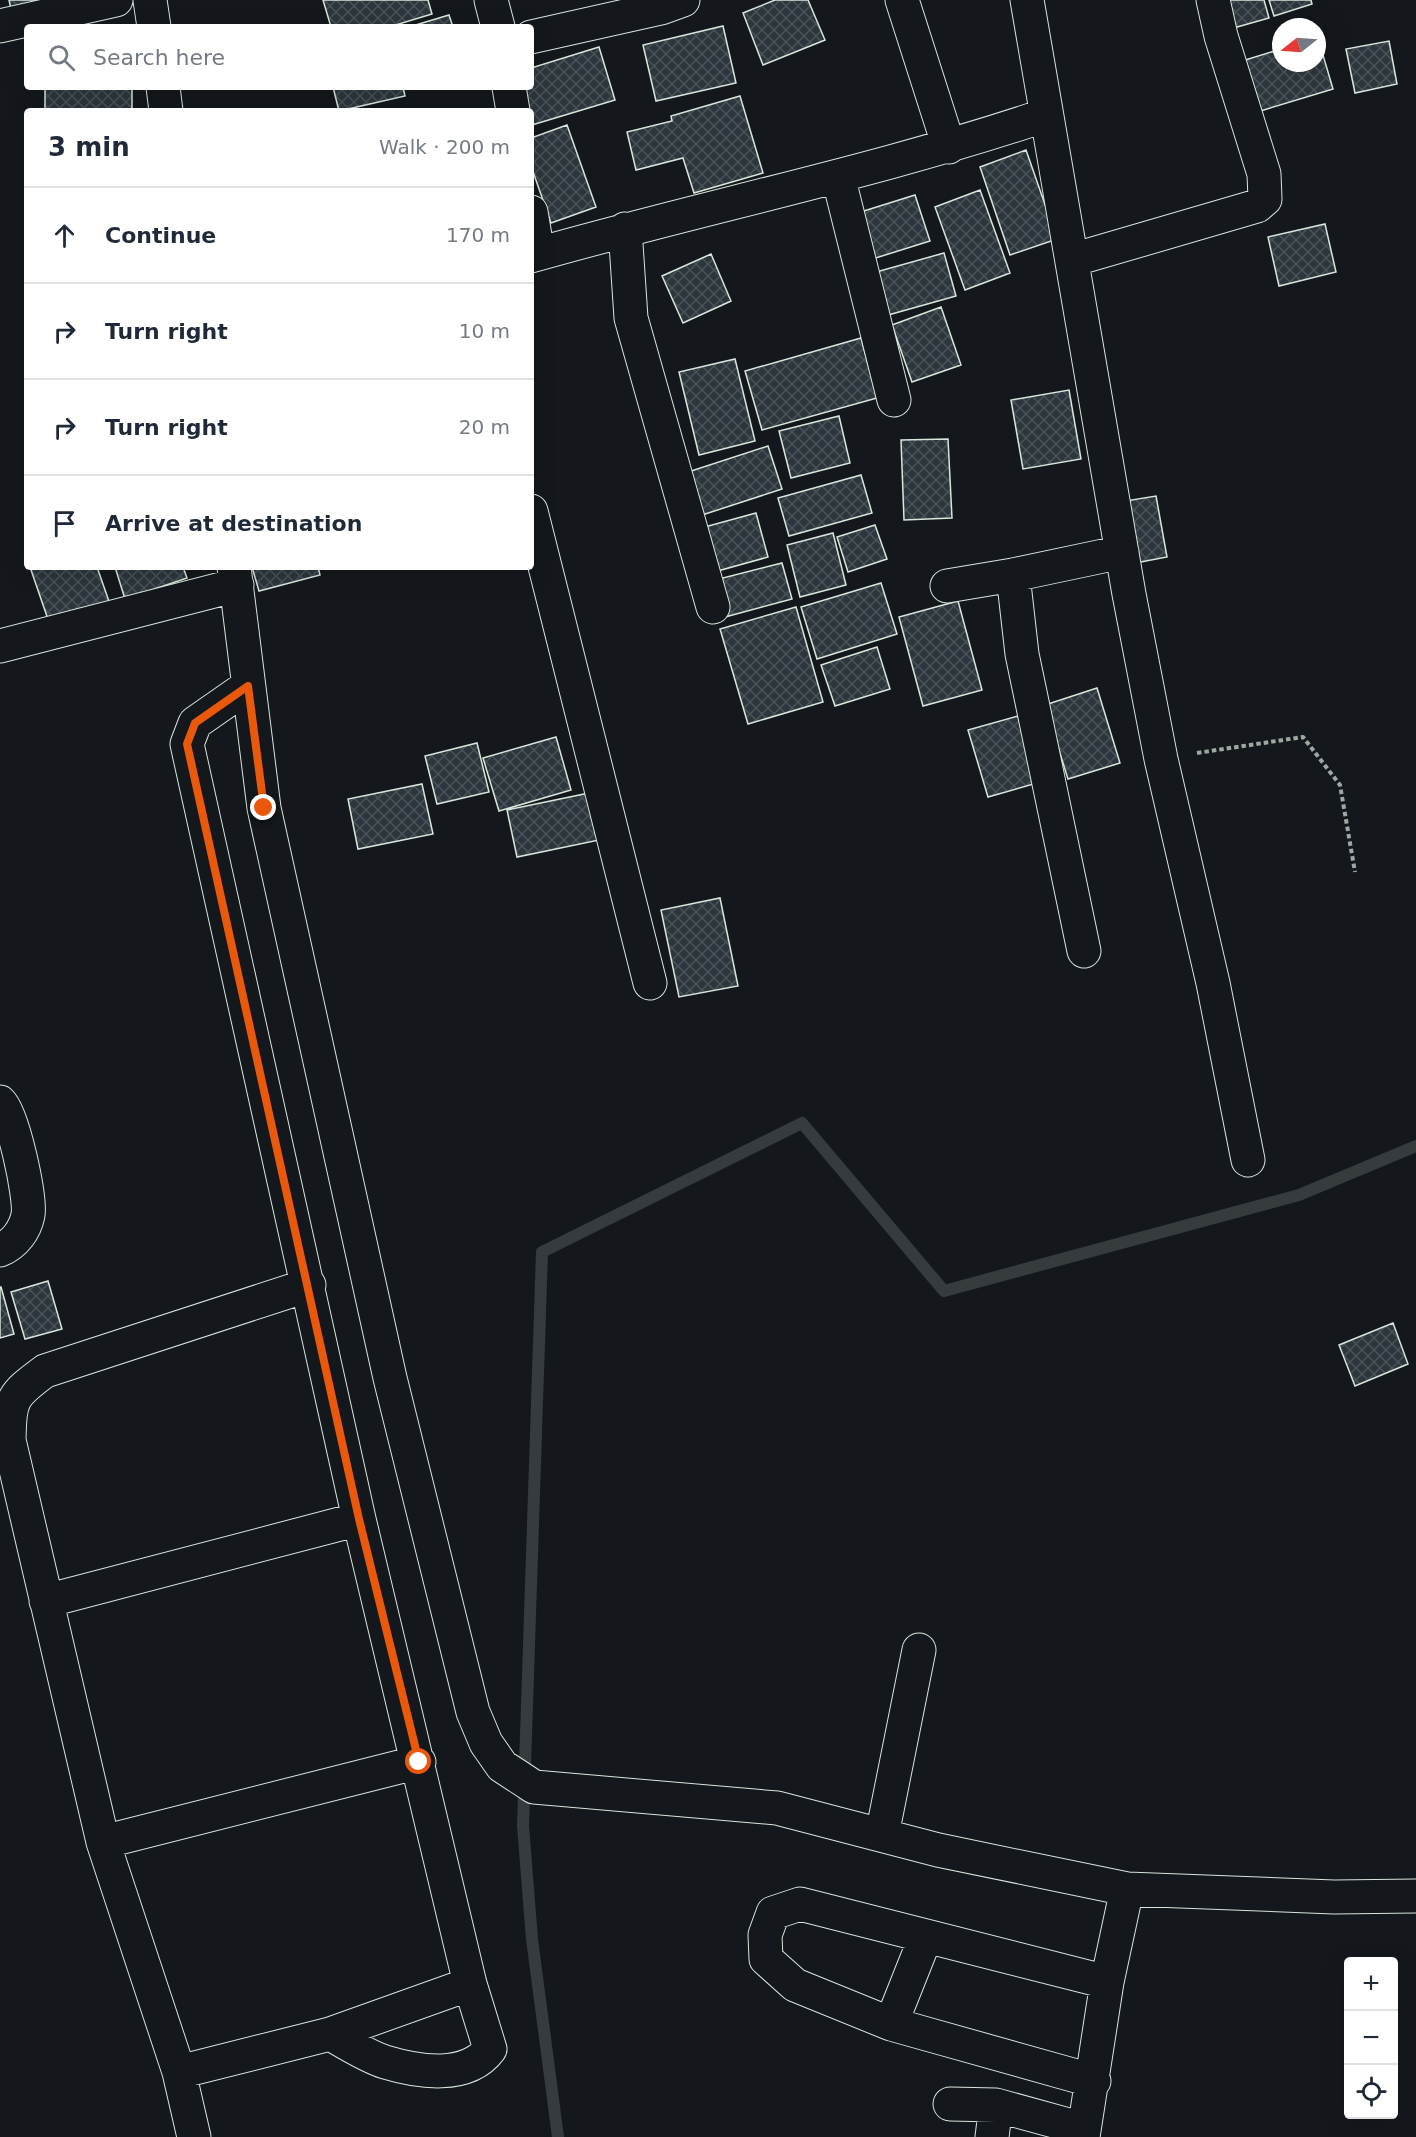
<!DOCTYPE html>
<meta charset="utf-8">
<style>
body{margin:0;font-family:"DejaVu Sans",sans-serif;background:#f2f2f3;color:#1f2937}
.controls{position:absolute;right:18px;bottom:18px;display:grid;overflow:hidden;border-radius:6px;box-shadow:0 6px 24px #0002}
.controls button{width:54px;height:54px;display:grid;place-items:center;padding:0;border:0;border-bottom:2px solid #e0e1e3;background:#fff;color:#1f2937;font:30px sans-serif}
.compass{position:absolute;left:1272px;top:18px;width:54px;height:54px;border-radius:50%;background:#fff;box-shadow:0 6px 24px #0002;rotate:253deg}
.stop{position:absolute;width:18px;height:18px;margin:-14px;border:4px solid #ea580c;border-radius:50%;background:#fff}
.stop.end{background:#ea580c;border-color:#fff;box-shadow:0 2px 6px #0008}
.list{margin:0;padding:0;list-style:none}
h2{display:flex;justify-content:space-between;align-items:center;height:78px;margin:0;padding:0 24px;font-size:26px}
h2 small{font-size:20px;font-weight:400;color:#747a83}
.list li{display:grid;grid-template-columns:39px 1fr auto;gap:18px;align-items:center;box-sizing:border-box;height:96px;padding:0 24px;border-top:2px solid #e0e1e3}
.list b{display:block;font-size:22px;white-space:nowrap}
.list em{font-size:20px;font-style:normal;color:#747a83}
.icon{flex:none;width:33px;height:33px;fill:none;stroke:currentColor;stroke-width:2;stroke-linecap:round;stroke-linejoin:round}
.map{position:relative;flex:none;width:1416px;height:2137px;overflow:hidden}
.search{position:absolute;background:#fff;box-shadow:0 6px 24px #0002;left:24px;top:24px;width:510px;height:66px;display:flex;align-items:center;gap:15px;box-sizing:border-box;padding:0 21px;border-radius:6px;color:#747a83;font-size:22px}
.panel{position:absolute;background:#fff;box-shadow:0 6px 24px #0002;left:24px;top:108px;width:510px;height:462px;border-radius:6px}
.map>svg:first-child{display:block}
.lines{fill:none;stroke-linecap:round;stroke-linejoin:round}
.stream{stroke:#363b3e;stroke-width:12}
.building{fill:url(#building-cross-hatch);stroke:#d8e6dc;stroke-width:1.5}
.minor-casing{stroke:#d8e6dc;stroke-width:35}
.path{stroke:#9da8a2;stroke-width:4;stroke-dasharray:4.5 3;stroke-linecap:butt}
.minor{stroke:#14181c;stroke-width:33}
.route{stroke:#ea580c;stroke-width:8}
</style>
<div class="map">
<svg width="1416" height="2137" viewBox="0 0 1416 2137">
<defs>
<pattern id="building-cross-hatch" width="8" height="8" patternUnits="userSpaceOnUse" patternTransform="scale(1.5)"><rect width="8" height="8" fill="#2c363c"/><path d="M0 0l8 8M0 8l8-8" fill="none" stroke="#4a5358"/></pattern>
</defs>
<rect width="100%" height="100%" fill="#14181c"/>
<g class="lines">
<path class="stream" d="M558 2137 532 1939 523 1826 542 1252 802 1123 944 1291 1299 1195 1416 1146"/>
</g>
<path class="building" d="M9 0H51L11 9Z
M323 0H428L432 14 389 27H331Z
M775 0H808L825 40 763 65 743 13Z
M1222 0H1264L1269 18 1230 29Z
M1269 0H1311L1312 4 1274 16Z
M449 15 453 27H409Z
M723 26 736 83 656 101 643 45Z
M1318 38 1333 89 1257 112 1242 61 1281 49V63H1317Z
M1389 41 1397 84 1355 93 1346 49Z
M599 47 615 100 532 125 531 111H528L520 87H531V68Z
M45 87H132V111H45Z
M333 87H403L405 96 339 111Z
M740 96 763 173 694 193 683 158 636 170 627 132 672 121 671 116Z
M567 125 596 207 551 223 531 166V138Z
M1026 150 1057 239 1010 255 980 167Z
M980 190 1010 273 965 290 935 207Z
M915 195 930 241 866 261 851 215Z
M1325 224 1336 272 1279 286 1268 237Z
M944 253 956 296 881 317 869 274Z
M711 254 731 301 683 323 662 276Z
M941 307 961 365 912 382 892 325Z
M861 338 877 398 762 430 745 371Z
M735 359 755 441 699 455 679 372Z
M1069 390 1081 459 1023 469 1011 400Z
M839 416 850 463 791 478 779 431Z
M948 439 952 518 904 520 901 440Z
M768 446 782 489 699 516 685 473Z
M861 475 872 513 789 536 778 498Z
M1156 496 1167 557 1130 564 1119 502Z
M756 513 768 557 714 572 701 528Z
M875 525 887 559 848 572 837 537Z
M833 533 846 585 800 597 787 545Z
M782 563 792 599 725 617 715 580Z
M30 567H97L111 607 51 628Z
M115 567H183L187 578 125 599Z
M252 567H318L320 575 259 591Z
M881 583 897 634 817 659 801 607Z
M958 601 982 690 923 706 899 617Z
M796 607 823 702 748 724 720 629Z
M877 647 890 689 835 706 821 665Z
M1097 688 1120 763 1068 779 1045 705Z
M1018 716 1037 783 988 797 968 730Z
M556 737 571 790 499 811 483 758Z
M477 743 489 792 437 804 425 756Z
M422 784 433 834 358 849 348 799Z
M594 792 604 839 517 857 507 810Z
M720 898 738 986 679 997 661 910Z
M48 1281 62 1329 25 1339 11 1292Z
M1 1287 14 1334 0 1338V1287Z
M1393 1323 1408 1364 1355 1386 1339 1345Z"/>
<g class="lines">
<defs>
<path id="minor" d="M150 0 154 27
M491 0 498 27
M902 0 949 147
M1027 0 1129 594 1161 759 1213 983 1248 1160
M0 26 116 0
M531 37 661 8 683 0
M163 87 166 111
M509 87 513 111
M838 176 894 400
M531 212 538 254
M625 229 631 318 713 607
M531 256C702 207 877 172 1046 115
M1072 260 1257 206 1265 199 1264 174 1221 36 1213 0
M531 511 650 983
M234 567 264 808 390 1378 473 1712 486 1743 502 1766 534 1787 777 1808 938 1850 1127 1889 1334 1897 1416 1896
M1013 575 1022 654 1084 951
M947 586 1013 575 1122 552
M0 646 237 585
M248 686 195 723 187 744 359 1519 470 1984 490 2049C467 2080 418 2072 385 2062 366 2056 347 2043 330 2034
M0 1102C13 1113 31 1198 28 1215 25 1230 15 1244 0 1250
M46 1601 359 1519
M882 1835 919 1650
M103 1842 419 1762
M891 2024 926 1936
M179 2072 330 2034 470 1984
M1094 2081 891 2024 795 1985 766 1959 765 1935 773 1913 800 1904 1107 1982
M950 2104 996 2105 1083 2129
M194 2137 179 2072 103 1842 9 1440C10 1399 11 1396 45 1371L309 1285
M992 2137 996 2105
M1083 2137 1107 1982 1127 1889"/>
</defs>
<use href="#minor" class="minor-casing"/>
<path class="path" d="M1197 753 1303 737 1340 785 1355 872"/>
<use href="#minor" class="minor"/>
</g>
<g class="lines">
<path class="route" d="M264 808 248 686 195 723 187 744 359 1519 419 1762"/>
</g>
</svg>
<div class="controls">
<button>+</button>
<button>−</button>
<button><svg class="icon" aria-label="locate" viewBox="0 0 24 24"><circle cx="12" cy="12" r="6"/><path d="M12 2v4M12 18v4M2 12h4M18 12h4"/></svg></button>
</div>
<svg class="compass" viewBox="-18 -18 36 36"><path d="M0-13l5 13h-10z" fill="#e53935"/><path d="M0 13l5-13h-10z" fill="#747a83"/></svg>
<div class="stop" style="left:419px;top:1762px"></div>
<div class="stop end" style="left:264px;top:808px"></div>
<div class="search"><svg class="icon" aria-label="search" viewBox="0 0 24 24"><circle cx="10" cy="10" r="6"/><path d="M15 15l6 6"/></svg>Search here</div>
<section class="panel">
<h2>3 min<small>Walk · 200 m</small></h2>
<ul class="list">
<li><svg class="icon" aria-label="ahead" viewBox="0 0 24 24"><path d="M12 20V5M6 11l6-6 6 6"/></svg><div><b>Continue</b></div><em>170 m</em></li>
<li><svg class="icon" aria-label="right" viewBox="0 0 24 24"><path d="M7 20v-9h11M14 6l5 5-5 5"/></svg><div><b>Turn right</b></div><em>10 m</em></li>
<li><svg class="icon" aria-label="right" viewBox="0 0 24 24"><path d="M7 20v-9h11M14 6l5 5-5 5"/></svg><div><b>Turn right</b></div><em>20 m</em></li>
<li><svg class="icon" aria-label="arrive" viewBox="0 0 24 24"><path d="M6 21V4h12l-3 4 3 4H6"/></svg><div><b>Arrive at destination</b></div></li>
</ul>
</section>
</div>
